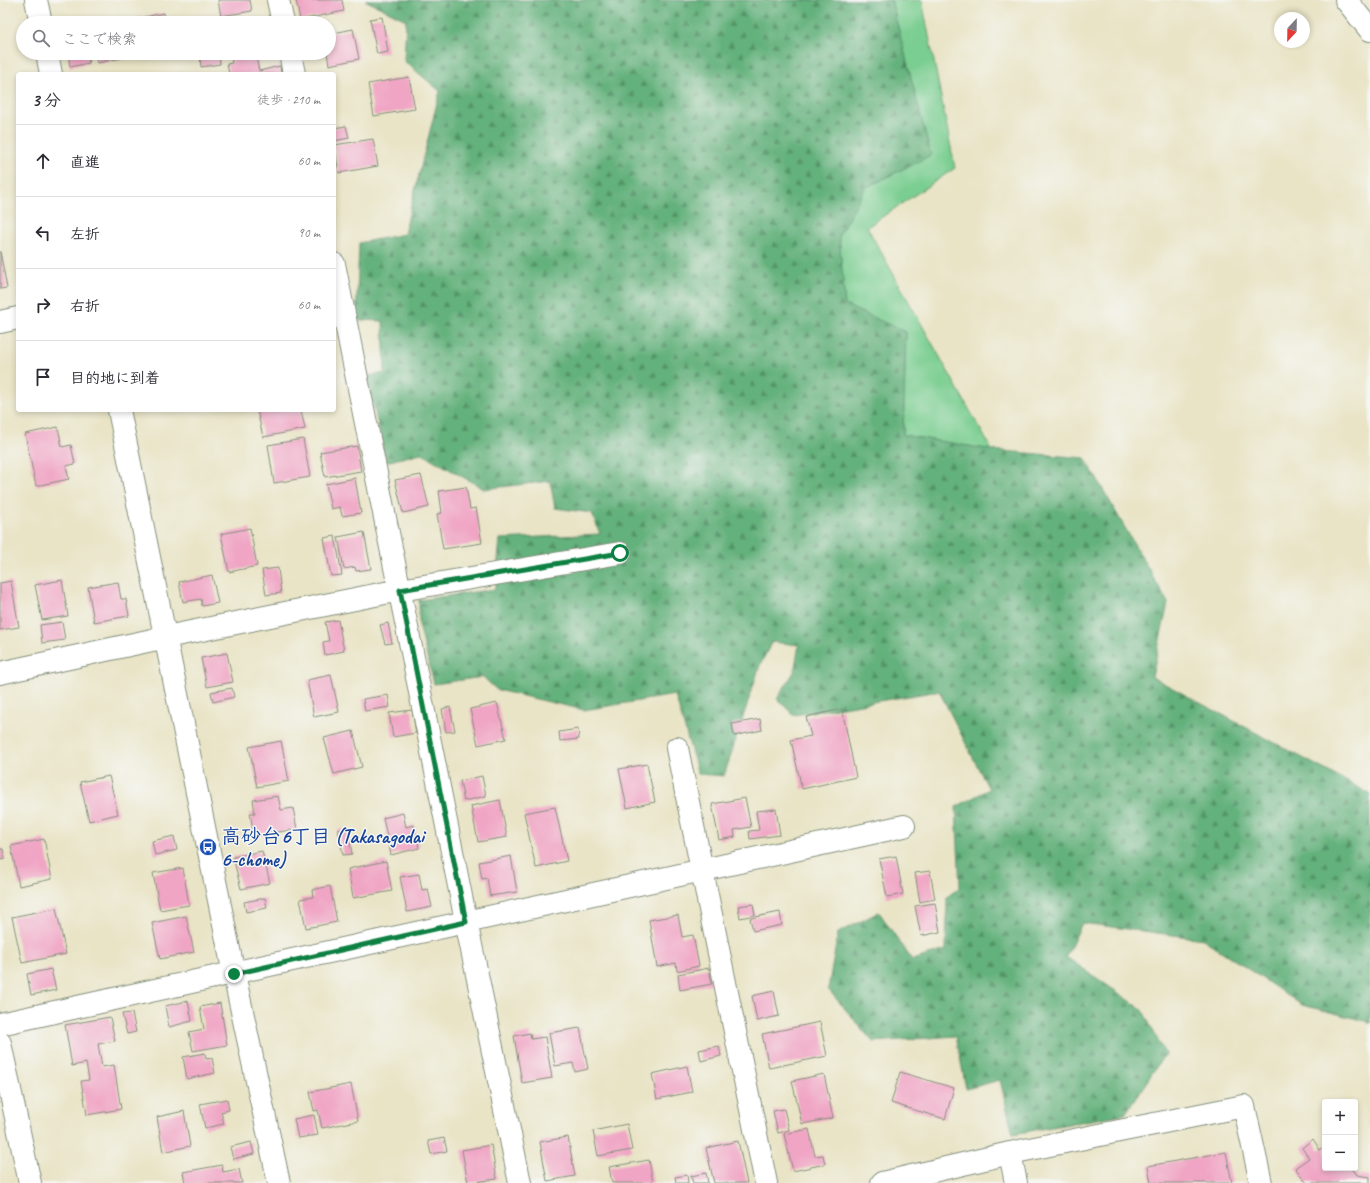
<!DOCTYPE html>
<html lang="ja">
<meta charset="utf-8">
<style>
body{margin:0;font-family:Caveat,"Klee One",sans-serif;background:#f7f7f7;color:#2b2b33}
.controls{position:absolute;right:12px;bottom:12px;display:grid;overflow:hidden;border-radius:4px;box-shadow:0 2px 6px #0003}
.controls button{width:36px;height:36px;display:grid;place-items:center;padding:0;border:0;border-bottom:1px solid #e1e1e2;background:#fff;color:#2b2b33;font:20px sans-serif}
.compass{position:absolute;left:1274px;top:12px;width:36px;height:36px;border-radius:50%;background:#fff;box-shadow:0 2px 6px #0003;rotate:202deg}
.stop{position:absolute;width:12px;height:12px;margin:-9px;border:3px solid #0b8043;border-radius:50%;background:#fff}
.stop.end{background:#0b8043;border-color:#fff;box-shadow:0 1px 4px #0008}
.list{margin:0;padding:0;list-style:none}
h2{display:flex;justify-content:space-between;align-items:center;height:52px;margin:0;padding:0 16px;font-size:17px}
h2 small{font-size:13px;font-weight:400;color:#7c7c81}
.list li{display:grid;grid-template-columns:26px 1fr auto;gap:12px;align-items:center;box-sizing:border-box;height:72px;padding:0 16px;border-top:1px solid #e1e1e2}
.list b{display:block;font-size:15px;white-space:nowrap}
.list em{font-size:13px;font-style:normal;color:#7c7c81}
.icon{flex:none;width:22px;height:22px;fill:none;stroke:currentColor;stroke-width:2;stroke-linecap:round;stroke-linejoin:round}
.map{position:relative;flex:none;width:1370px;height:1183px;overflow:hidden}
.search{position:absolute;background:#fff;box-shadow:0 2px 6px #0003;left:16px;top:16px;width:320px;height:44px;display:flex;align-items:center;gap:10px;box-sizing:border-box;padding:0 14px;border-radius:22px;color:#7c7c81;font-size:15px}
.panel{position:absolute;background:#fff;box-shadow:0 2px 6px #0003;left:16px;top:72px;width:320px;height:340px;border-radius:4px}
.map>svg:first-child{display:block}
.grass{fill:#7ace91;stroke:#4c8662}
.forest{fill:url(#forest-firs);stroke:#417758}
.building{fill:#f0a5c4}
.lines{fill:none;stroke-linecap:round;stroke-linejoin:round}
.street-casing{stroke:#84907d;stroke-width:24}
.secondary-casing{stroke:#84907d;stroke-width:24}
.street{stroke:#fff;stroke-width:22}
.secondary{stroke:#fff;stroke-width:22}
.route{stroke:#0b8043;stroke-width:5}
.labels{text-anchor:middle;dominant-baseline:central;stroke-width:3;stroke-linejoin:round;paint-order:stroke}
.transit-label{font-size:20px;font-weight:bold;fill:#164399;stroke:#f6f6f2;text-anchor:start}
</style>
<div class="map">
<svg width="1370" height="1183" viewBox="0 0 1370 1183">
<defs>
<pattern id="forest-firs" width="22" height="20" patternUnits="userSpaceOnUse"><rect width="22" height="20" fill="#63b17b"/><path d="M5 1l3.5 6h-7zM16 11l3.5 6h-7z" fill="#519166"/></pattern>
</defs>
<rect width="100%" height="100%" fill="#f6f6f2"/>
<filter id="ink" filterUnits="userSpaceOnUse"><feTurbulence type="fractalNoise" baseFrequency=".025" numOctaves="2"/><feDisplacementMap in="SourceGraphic" scale="8" xChannelSelector="R" yChannelSelector="G"/><feConvolveMatrix kernelMatrix="1 2 1 2 8 2 1 2 1" color-interpolation-filters="sRGB"/></filter>
<filter id="wash" filterUnits="userSpaceOnUse"><feTurbulence type="fractalNoise" baseFrequency=".012" numOctaves="4" result="noise"/><feDisplacementMap in="SourceGraphic" scale="16" xChannelSelector="R" yChannelSelector="G"/><feGaussianBlur stdDeviation="0.9" result="paint"/><feColorMatrix in="noise" values="0 0 0 0 0 0 0 0 0 0 0 0 0 0 0 0 0 1.4 0 .05"/><feComposite in="paint" operator="in"/></filter>
<g filter="url(#wash)">
<rect width="100%" height="100%" fill="#e9e4c6"/>
<path class="grass" d="M891 0H922L955 168 867 227 992 450 903 435 906 332 845 306 839 235 865 188 930 155Z"/>
<path class="forest" d="M365 0H891L931 155 865 188 839 235 845 305 906 332 903 435 992 450 1085 458 1168 603 1152 677 1370 794V1022L1302 1005 1203 939 1082 923 1066 957 1142 1009 1165 1054 1125 1114 1013 1134 1000 1080 966 1089 956 1036 873 1042 828 989 838 933 879 912 912 960 946 950 947 897 960 887 956 807 989 789 939 691 794 715 777 699 794 672 799 645 772 642 760 665 724 776 698 774 675 695 584 710 497 690 483 677 434 684 419 625V600L495 589 500 539 600 534 592 513 555 508 550 481 484 489 421 453 386 462 367 376 385 373 383 321 356 320 359 243 404 234 440 91 404 61 406 20Z"/>
<g id="blocks">
<path class="building" d="M218 0H250L252 11 221 16Z
M296 0H342L344 11 300 20Z
M164 13 166 23H120V22Z
M382 17 388 52 377 54 370 19Z
M353 29 359 59 329 65 327 53H329V34Z
M68 53H87L89 63 70 67Z
M95 53H142V54L97 63Z
M219 53 220 64 201 67 200 56Z
M230 53H250L251 58 256 57 259 71 280 66 281 74H229L227 64 232 63Z
M409 77 415 109 374 116 368 84Z
M346 126 349 138 334 141V128Z
M373 139 378 166 339 173 334 145Z
M0 251 7 288 0 289Z
M257 410H301L305 429 263 437Z
M58 427 62 447 71 445 75 464 66 466 69 479 36 486 25 434Z
M303 439 310 477 274 483 268 445Z
M357 446 361 471 325 477 320 452Z
M421 475 429 507 403 513 395 480Z
M355 478 361 513 342 516 340 507 331 509 326 484Z
M466 487 470 509 476 508 482 543 443 549 437 514 442 513 439 491Z
M250 528 257 566 229 572 221 534Z
M364 532 371 569 356 571 355 567 344 569 338 537Z
M335 536 342 575 331 576 324 538Z
M278 568 281 593 266 595 262 570Z
M212 575 218 603 202 606 201 599 183 602 179 582Z
M62 580 68 616 42 620 35 585Z
M11 581 19 627 0 630V583Z
M118 582 121 599H126L129 616 94 622 88 587Z
M338 620 344 651 325 655 323 642 329 641 325 622Z
M62 622 65 640 42 643 40 625Z
M388 623 392 643 385 644 380 625Z
M227 653 233 682 207 687 201 658Z
M331 675 339 712 314 717 307 680Z
M232 688 234 697 213 702 211 692Z
M388 695 390 707 365 711 363 699Z
M497 703 506 739 478 745 470 709Z
M450 707 455 731 446 732 442 709Z
M842 709 856 777 802 789 791 740 811 736 806 717Z
M412 710 416 733 393 737 389 713Z
M760 719 762 730 734 736 732 724Z
M578 729 579 739 560 741 559 732Z
M353 731 362 767 334 774 324 738Z
M281 741 289 781 257 787 249 747Z
M647 764 655 802 627 808 619 769Z
M109 776 118 814 89 821 80 782Z
M482 776 486 796 464 801 460 781Z
M278 796 281 810 293 808 297 829 254 836 250 813H255L253 800Z
M745 798 751 827 734 830 735 837 719 840 712 804Z
M500 800 507 837 478 842 471 806Z
M555 807 567 861 536 868 524 813Z
M776 809 780 835 750 839 749 831 759 830 756 811Z
M403 813 406 827 414 825 419 848 391 855 383 818Z
M348 828 352 854 343 855 338 830Z
M174 836 177 850 155 855 152 841Z
M44 839 52 879 19 886 11 846Z
M0 849H3L5 859 0 860Z
M262 851 270 883 241 889 233 857Z
M511 856 517 892 490 896 487 878 482 879 479 862Z
M896 856 903 894 887 897 879 859Z
M386 861 392 891 353 898 348 869Z
M183 868 189 905 160 910 153 873Z
M930 871 935 899 920 902 915 873Z
M419 874 422 890 428 889 432 907 407 912 400 877Z
M330 886 337 922 306 928 300 899 313 897 312 890Z
M265 898 267 908 246 912 244 902Z
M935 903 940 932 921 936 915 906Z
M753 904 755 915 740 918 738 906Z
M56 908 66 954 22 963 12 917Z
M780 912 782 925 753 931 750 918Z
M678 915 682 937 693 935 699 966 677 971 676 963 657 967 649 920Z
M186 916 194 952 160 959 152 923Z
M709 968 712 984 680 990 678 974Z
M51 969 56 990 31 995 27 974Z
M774 991 779 1016 757 1021 752 996Z
M188 1001 192 1021 169 1027 165 1006Z
M220 1003 227 1045 193 1051 189 1032 204 1029 200 1007Z
M132 1013 136 1032 127 1034 122 1014Z
M110 1017 115 1041 98 1044 102 1067 114 1065 121 1109 87 1115 81 1081 89 1080 86 1063 72 1066 65 1025Z
M820 1022 827 1056 769 1068 762 1034Z
M580 1028 588 1069 575 1072 573 1063 555 1066 549 1033Z
M530 1033 531 1039 545 1037 552 1078 522 1083 514 1036Z
M719 1046 721 1056 701 1061 699 1050Z
M205 1053 206 1059 212 1058 215 1073 187 1079 183 1057Z
M687 1066 692 1092 657 1099 652 1074Z
M900 1072 954 1088 945 1119 891 1103Z
M824 1074 833 1118 802 1124 792 1081Z
M351 1084 358 1121 322 1128 318 1110 314 1111 310 1092Z
M227 1099 229 1110 221 1112 224 1124 205 1128 200 1104Z
M784 1109 789 1130 778 1133 773 1111Z
M184 1111 190 1146 163 1152 157 1117Z
M314 1115 318 1135 298 1138 294 1119Z
M627 1124 632 1150 598 1156 593 1131Z
M809 1129 815 1156 823 1155 825 1164 793 1171 784 1134Z
M568 1137 575 1176 547 1181 540 1142Z
M444 1138 447 1151 431 1154 428 1141Z
M1313 1139 1320 1150 1325 1146V1168H1352L1357 1175 1370 1177V1183H1307L1295 1168 1309 1158 1302 1148Z
M738 1141 747 1183H714L706 1148Z
M251 1142 254 1154 233 1159 230 1147Z
M491 1145 497 1179 468 1183 462 1150Z
M1226 1152 1232 1183H1151L1148 1166Z
M649 1160 653 1183H612L609 1167Z
M222 1165 223 1172 239 1169 242 1183H185L183 1172Z
M706 1173 708 1183H693L691 1176Z
M687 1175 688 1183H676L675 1177Z"/>
</g>
</g>
<g filter="url(#ink)">
<use href="#blocks" fill-opacity="0" stroke="#84907d" stroke-width="1"/>
<g class="lines">
<defs>
<path id="street" d="M36 0 41 23
M278 0 283 23
M47 53 51 74
M290 53 294 74
M334 264 466 921 520 1183
M0 322 18 318
M119 410 234 974 279 1183
M0 673 166 637 400 590 620 553
M677 748 766 1183
M0 1024 904 826
M0 1043 30 1183
M1010 1153 1016 1183
M882 1183 1010 1153 1244 1106 1261 1183"/>
<path id="secondary" d="M1346 0 1370 30"/>
</defs>
<use href="#street" class="street-casing"/>
<use href="#secondary" class="secondary-casing"/>
<use href="#street" class="street"/>
<use href="#secondary" class="secondary"/>
</g>
</g>
<g class="lines" filter="url(#ink)">
<path class="route" d="M234 974 466 922 400 590 620 553"/>
</g>
<defs>
<symbol id="bus-disc" viewBox="-11 -11 22 22"><circle r="9.5" fill="#1a4fb4" stroke="#f6f6f2"/><path d="M-5-6H5V4H4V6H2V4H-2V6H-4V4H-5ZM-3.5-4V0h7V-4ZM-3.5 1.2v1.5H-2V1.2ZM2 1.2v1.5H3.5V1.2Z" fill="#fff"/></symbol>
</defs>
<g fill-rule="evenodd">
<use href="#bus-disc" x="198" y="837" width="20" height="20"/>
</g>
<g class="labels">
<g class="transit-label">
<text x="221" y="836">高砂台6丁目 (Takasagodai<tspan x="221" dy="23">6-chome)</tspan></text>
</g>
</g>
</svg>
<div class="controls">
<button>+</button>
<button>−</button>
</div>
<svg class="compass" viewBox="-18 -18 36 36"><path d="M0-13l5 13h-10z" fill="#e53935"/><path d="M0 13l5-13h-10z" fill="#7c7c81"/></svg>
<div class="stop" style="left:620px;top:553px"></div>
<div class="stop end" style="left:234px;top:974px"></div>
<div class="search"><svg class="icon" aria-label="search" viewBox="0 0 24 24"><circle cx="10" cy="10" r="6"/><path d="M15 15l6 6"/></svg>ここで検索</div>
<section class="panel">
<h2>3 分<small>徒歩 · 210 m</small></h2>
<ul class="list">
<li><svg class="icon" aria-label="ahead" viewBox="0 0 24 24"><path d="M12 20V5M6 11l6-6 6 6"/></svg><div><b>直進</b></div><em>60 m</em></li>
<li><svg class="icon" aria-label="left" viewBox="0 0 24 24"><path d="M17 20v-9H6M10 6l-5 5 5 5"/></svg><div><b>左折</b></div><em>90 m</em></li>
<li><svg class="icon" aria-label="right" viewBox="0 0 24 24"><path d="M7 20v-9h11M14 6l5 5-5 5"/></svg><div><b>右折</b></div><em>60 m</em></li>
<li><svg class="icon" aria-label="arrive" viewBox="0 0 24 24"><path d="M6 21V4h12l-3 4 3 4H6"/></svg><div><b>目的地に到着</b></div></li>
</ul>
</section>
</div>
